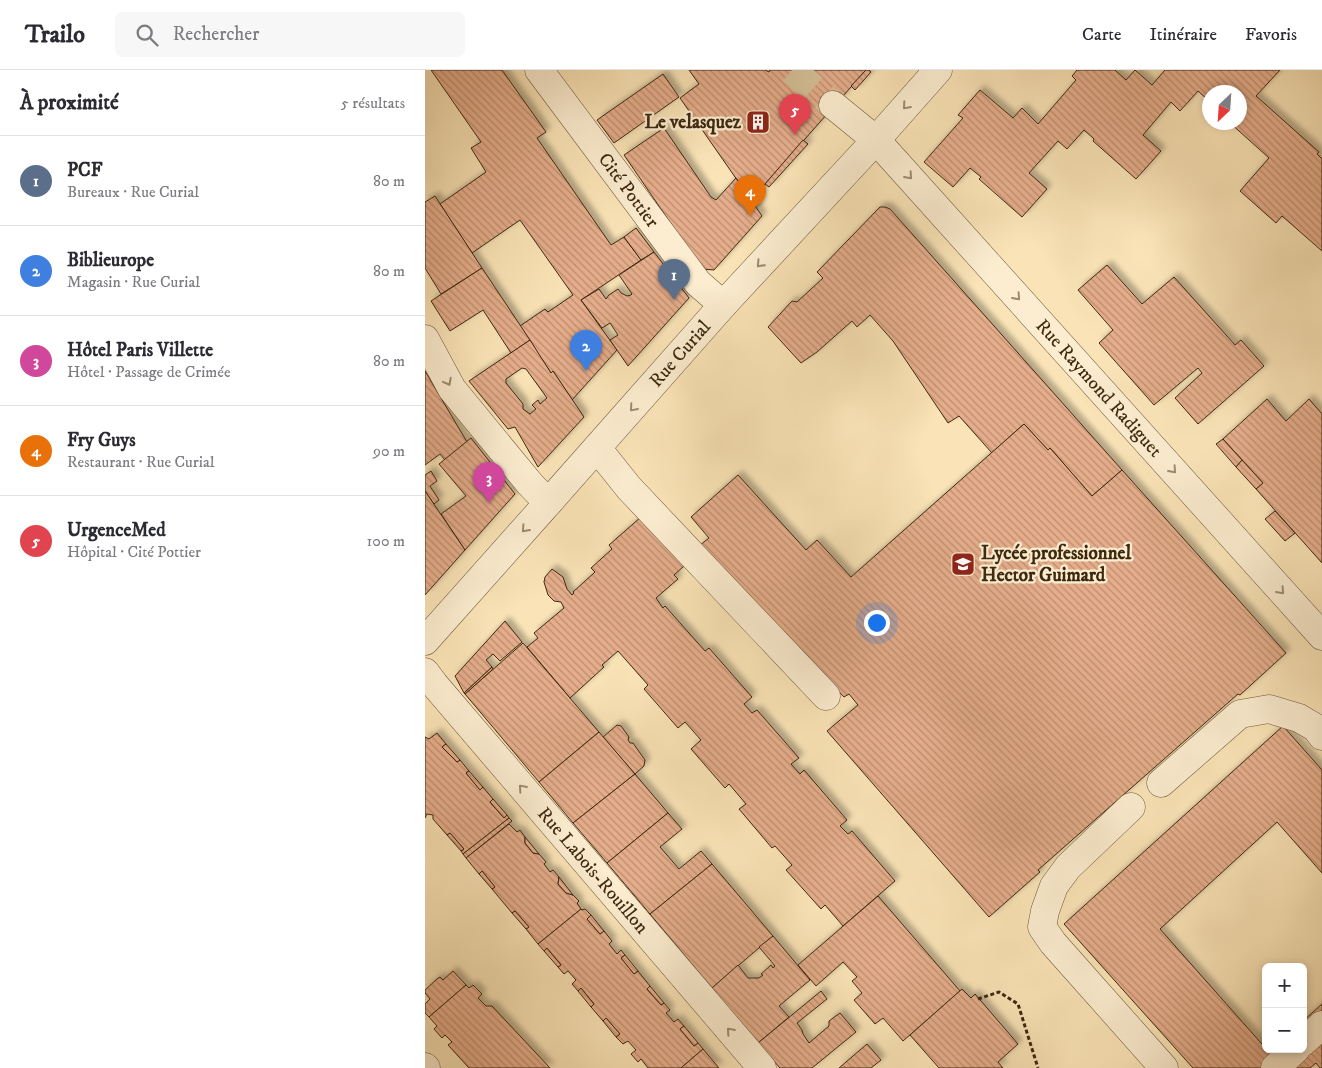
<!DOCTYPE html>
<html lang="fr">
<head>
<meta charset="utf-8">
<style>
	:root { --surface:#fff; --page:#f7f7f7; --text:#2b2b33; --muted:#7c7c81; --line:#e1e1e2; --accent:#b45309 }
	body { margin:0; font-family:"IM FELL DW Pica",serif; background:var(--page); color:var(--text) }
	.controls { position:absolute; right:15px; bottom:15px; display:grid; overflow:hidden; border-radius:8px; box-shadow:0 2px 8px #0003 }
	.controls button { width:45px; height:45px; display:grid; place-items:center; padding:0; border:0; border-bottom:1px solid var(--line); background:var(--surface); color:var(--text); font:25px sans-serif }
	.compass { position:absolute; left:777px; top:15px; width:45px; height:45px; border-radius:50%; background:var(--surface); box-shadow:0 2px 8px #0003; rotate:205deg }
	.you { position:absolute; left:451px; top:552px; width:18px; height:18px; margin:-12px; border:4px solid #fff; border-radius:50%; background:#1a73e8; box-shadow:0 0 0 8px #1a73e833 }
	.badge { display:grid; place-items:center; width:32px; height:32px; border-radius:50%; background:var(--accent); color:#fff; font-size:16px; font-weight:700 }
	.pin { position:absolute; translate:-50% -41px; filter:drop-shadow(0 1px 2px #0008) }
	.pin::after { content:''; position:absolute; top:26px; width:18px; height:15px; background:inherit; clip-path:polygon(0 0,100% 0,50% 100%) }
	.list { margin:0; padding:0; list-style:none }
	h2 { display:flex; justify-content:space-between; align-items:center; height:65px; margin:0; padding:0 20px; font-size:21px }
	h2 small { font-size:16px; font-weight:400; color:var(--muted) }
	.list li { display:grid; grid-template-columns:32px 1fr auto; gap:15px; align-items:center; box-sizing:border-box; height:90px; padding:0 20px; border-top:1px solid var(--line) }
	.list b { display:block; font-size:19px; white-space:nowrap }
	.list p { margin:0; font-size:16px; white-space:nowrap; color:var(--muted) }
	.list em { font-size:16px; font-style:normal; color:var(--muted) }
	.icon { flex:none; width:28px; height:28px; fill:none; stroke:currentColor; stroke-width:2; stroke-linecap:round; stroke-linejoin:round }
	.map { position:relative; flex:none; width:897px; height:998px; overflow:hidden }
	header { display:flex; align-items:center; gap:30px; box-sizing:border-box; height:70px; padding:0 25px; background:var(--surface); border-bottom:1px solid var(--line) }
	header strong { font-size:24px }
	nav { display:flex; gap:28px; margin-inline-start:auto; font-size:18px }
	.search { width:350px; height:45px; background:var(--page); display:flex; align-items:center; gap:12px; box-sizing:border-box; padding:0 18px; border-radius:8px; color:var(--muted); font-size:19px }
	main { display:flex }
	aside { flex:1; background:var(--surface) }
	.map>svg:first-child { display:block }
	.building { fill:url(#building-back-hatch); stroke:#3d2910; fill-rule:evenodd; filter:url(#shadow) }
	.lines { fill:none; stroke-linecap:round; stroke-linejoin:round }
	.minor-tunnel { stroke:#d4bf96; stroke-width:28; stroke-dasharray:28 14; stroke-linecap:butt }
	.minor-casing { stroke:#6c583a; stroke-width:29 }
	.path { stroke:#3d2910; stroke-width:3; stroke-dasharray:4 2.5; stroke-linecap:butt }
	.minor { stroke:#fcedd0; stroke-width:28 }
	.oneway { stroke:#9c8b70 }
	.labels { text-anchor:middle; dominant-baseline:central; stroke-width:4.5; stroke-linejoin:round; paint-order:stroke }
	.poi-label { font-size:19px; font-weight:bold; fill:#3d2910; stroke:#fcedd0; text-anchor:end }
	.street-label { font-size:19px; fill:#3d2910; stroke:#fcedd0 }
</style>
</head>
<body>
<header>
<strong>Trailo</strong>
<div class="search"><svg class="icon" aria-label="search" viewBox="0 0 24 24"><circle cx="10" cy="10" r="6"/><path d="M15 15l6 6"/></svg>Rechercher</div>
<nav><a>Carte</a><a>Itinéraire</a><a>Favoris</a></nav>
</header>
<main>
<aside>
<h2>À proximité<small>5 résultats</small></h2>
<ul class="list">
<li><span class="badge" style="background:#5c6f8a">1</span><div><b>PCF</b><p>Bureaux · Rue Curial</p></div><em>80 m</em></li>
<li><span class="badge" style="background:#3f7fe0">2</span><div><b>Biblieurope</b><p>Magasin · Rue Curial</p></div><em>80 m</em></li>
<li><span class="badge" style="background:#d1479c">3</span><div><b>Hôtel Paris Villette</b><p>Hôtel · Passage de Crimée</p></div><em>80 m</em></li>
<li><span class="badge" style="background:#e8710a">4</span><div><b>Fry Guys</b><p>Restaurant · Rue Curial</p></div><em>90 m</em></li>
<li><span class="badge" style="background:#e0444e">5</span><div><b>UrgenceMed</b><p>Hôpital · Cité Pottier</p></div><em>100 m</em></li>
</ul>
</aside>
<div class="map">
<svg width="897" height="998" viewBox="0 0 897 998">
	<defs>
		<pattern id="building-back-hatch" width="6" height="6" patternUnits="userSpaceOnUse" patternTransform="scale(1.25)"><rect width="6" height="6" fill="#e5ad8b"/><path d="M-1 5l2 2M0 0l6 6M5-1l2 2" fill="none" stroke="#bb8d70"/></pattern>
		<filter id="shadow"><feDropShadow dx="4.5" dy="-4.5" stdDeviation="2.5" flood-color="#0004"/></filter>
	</defs>
	<rect width="100%" height="100%" fill="#fae4b7"/>
	<filter id="stains"><feTurbulence type="fractalNoise" baseFrequency=".004" numOctaves="4"/><feColorMatrix values="0 0 0 0 .2 0 0 0 0 .09 0 0 0 0 .02 0 0 0 .5 -.17"/></filter>
	<radialGradient id="worn" r=".72"><stop offset=".6" stop-color="#630" stop-opacity="0"/><stop offset="1" stop-color="#630" stop-opacity=".3"/></radialGradient>
	<!-- building -->
	<g class="building">
		<path d="M6 0H77L121 62 112 68 186 175 199 167 216 190 156 230 192 280 147 330 128 301 126 303 95 256 120 239 123 242 148 225 95 150 47 183 15 134 61 102 46 78 56 72Z"/>
		<path d="M264 0H340L344 2 345 0H441L326 130 255 28 274 14Z"/>
		<path d="M441 0H444L446 2 430 20 426 16Z"/>
		<path d="M652 0H690L701 10 710 0 727 15 740 0H855L831 26 894 82 892 84 897 89V181L857 146 851 153 815 121 844 88 804 52H814V22H784V35L781 32 783 30 773 21 755 41 746 32 718 65 736 81 711 109 668 71 669 69 659 60 642 79 633 71 604 103 622 119 597 147 554 109 556 107 545 98 528 117 499 92 538 48 533 45 555 20 588 48 597 38 613 54 651 10 647 6Z"/>
		<path d="M238 4 254 27 189 73 172 50Z"/>
		<path d="M239 58 286 127 291 130 311 108 337 146 289 200 277 199 199 85Z"/>
		<path d="M378 70 383 74 344 117 340 114Z"/>
		<path d="M10 126 57 198 16 224 0 198V132Z"/>
		<path d="M455 137H460L465 139 697 400 667 426 625 378 623 380 599 354 567 383 534 346 523 353 468 271 445 245 432 257 427 251 392 282 376 293 343 257 367 231 372 232 398 208 392 202Z"/>
		<path d="M211 158 229 182 216 190 199 167Z"/>
		<path d="M229 182 264 228 203 296 185 270 193 265 185 253 177 258 156 230 174 219 181 229 184 225 193 219 196 223 202 226 206 225 207 224 194 205Z"/>
		<path d="M682 195 717 234 749 207 810 275 816 270 839 296 773 354 750 328 777 303 773 298 729 335 674 273 688 260 653 220Z"/>
		<path d="M57 198 105 270 86 283 58 240 25 261 6 231Z"/>
		<path d="M105 270 126 303 128 301 159 347 113 397 90 357 83 359 44 311ZM97 298 101 299 122 328 115 334 113 330 107 335 111 339 105 344 98 339V334L81 313V309Z"/>
		<path d="M0 301 42 372 20 390 15 384 0 395Z"/>
		<path d="M842 329 861 351 884 329 897 344V493L831 419 838 413 798 369Z"/>
		<path d="M599 354 623 380 625 378 667 426 697 400 861 583 815 625 813 624 613 800 615 802 564 847 402 661 433 635 424 624 419 627 275 475 284 468 266 447 313 405 381 480 392 470 426 507Z"/>
		<path d="M46 368 90 424 40 480 16 444 41 426 14 394Z"/>
		<path d="M798 369 817 390 811 397 791 374Z"/>
		<path d="M817 390 838 413 831 419 811 397Z"/>
		<path d="M6 401 12 411 5 416 14 430 9 434 0 421V405Z"/>
		<path d="M0 421 40 480 0 525Z"/>
		<path d="M850 441 870 463 860 471 840 449Z"/>
		<path d="M216 447 259 496 249 505 253 509 231 528 238 538 240 536 280 581 284 578 327 627 319 634 327 643 332 640 374 688 366 694 375 704 379 700 422 750 415 756 423 764 427 761 470 811 418 856 400 835 396 839 361 800 367 795 350 776 347 778 314 739 321 734 304 714 300 718 266 679 276 670 260 652 253 658 219 619 223 615 193 581 177 595 179 597 145 628 102 577 113 568 109 563 139 538 136 532 129 531 123 525 119 512 120 507 127 499 138 507 142 519 147 525 149 523 148 522 170 502 166 498 187 479 184 475Z"/>
		<path d="M80 551 97 572 75 591 68 584 61 590 67 597 39 623 30 606Z"/>
		<path d="M98 573 174 662 114 712 40 624Z"/>
		<path d="M67 597 68 599 40 624 39 623Z"/>
		<path d="M192 655 196 656 204 667 203 670 205 673H208L220 690 219 696 210 704 178 667Z"/>
		<path d="M858 656 897 700V803L852 752 735 859 844 982 847 979H878V951L897 934V998H895L891 993 885 998H768L639 854Z"/>
		<path d="M174 662 210 704 148 753 114 712Z"/>
		<path d="M12 663 21 674 17 677 32 692 35 690 44 701 41 703 55 720 58 717 68 729 65 732 79 748 82 745 84 748 38 784 36 781 39 779 25 763 22 765 8 749V745L2 744 0 748V667L4 669Z"/>
		<path d="M21 674 35 690 32 692 17 677Z"/>
		<path d="M44 701 58 717 55 720 41 703Z"/>
		<path d="M210 704 243 743 182 793 148 753Z"/>
		<path d="M68 729 82 745 79 748 65 732Z"/>
		<path d="M243 743 257 759 235 777 254 799 276 781 287 794 225 844 182 793Z"/>
		<path d="M84 748 87 751 41 788 38 784Z"/>
		<path d="M84 754 92 762 95 760 100 767V773L108 783 114 784 121 792 119 794 125 802 128 800 134 807 133 814 141 823 148 825 154 831 152 833 156 839 113 874 101 859 104 857 90 841 87 843 67 819 70 817 57 801 54 804 41 788Z"/>
		<path d="M25 763 39 779 36 781 22 765Z"/>
		<path d="M100 767 114 784 108 783 100 773Z"/>
		<path d="M287 794 348 866 287 918 225 844Z"/>
		<path d="M57 801 70 817 67 819 54 804Z"/>
		<path d="M134 807 148 825 141 823 133 814Z"/>
		<path d="M453 826 535 921 478 971 458 948 450 954 429 930 437 923 427 911 432 907 418 892 391 916 373 895Z"/>
		<path d="M156 839 157 840 160 839 166 845 162 849 175 864 179 861 187 871 184 874 192 884 196 880 200 885 196 888 209 904 213 901 225 916 222 919 236 935 239 933 245 940 241 943 249 952 253 949 259 956 255 959 269 976 273 973 278 979 256 998H223L216 989 213 992 206 984 211 980 203 971 198 974 191 967 195 964 181 948 178 951 166 937 169 934 156 918 153 921 147 914 151 910 143 901 139 904 133 897 136 895 122 878 119 881 113 874Z"/>
		<path d="M90 841 104 857 101 859 87 843Z"/>
		<path d="M166 845 179 861 175 864 162 849Z"/>
		<path d="M348 866 385 910 354 936 364 947 333 973 287 918 313 895 323 908H334L338 905 336 904 346 895 348 898 350 896 334 877Z"/>
		<path d="M122 878 136 895 133 897 119 881Z"/>
		<path d="M200 885 213 901 209 904 196 888Z"/>
		<path d="M28 901 41 915 4 947 0 943V934L5 929 0 923V920L12 909 15 907 18 910Z"/>
		<path d="M41 915 44 918 48 915 57 924 53 928 61 936H67L125 998H44L23 975 27 972 20 965 17 968 9 959 12 956 4 947Z"/>
		<path d="M225 916 239 933 236 935 222 919Z"/>
		<path d="M156 918 169 934 166 937 153 921Z"/>
		<path d="M537 919 546 928 550 924 593 974 573 992 578 998H514L485 965Z"/>
		<path d="M396 921 402 929 372 953 377 960 378 964 384 973 404 956V951L415 943 431 962 387 998H355L333 973Z"/>
		<path d="M181 948 195 964 191 967 178 951Z"/>
		<path d="M259 956 273 973 269 976 255 959Z"/>
		<path d="M442 974 456 990 446 998H414Z"/>
		<path d="M278 979 294 998H256Z"/>
	</g>
	<g class="lines">
		<!-- minor-tunnel -->
		<path class="minor-tunnel" d="M367 0 408 35"/>
		<!-- minor casing -->
		<g class="minor-casing">
			<g id="minor">
				<path id="s1" d="M114 0 273 213 298 235"/>
				<path id="s2" d="M408 35 451 70 897 566"/>
				<path d="M0 269 27 319 105 414 123 433"/>
				<path d="M172 378 204 418 401 626"/>
				<path id="s3" d="M0 571 123 433 298 235 451 70 513 0"/>
				<path id="s4" d="M0 602 9 614 337 998"/>
				<path d="M736 713 815 644 844 639 874 648 891 658 897 666"/>
				<path d="M706 737 643 797 629 816 620 841 617 857 628 873 739 998"/>
				<path d="M878 972 897 955"/>
				<path d="M0 997 1 998"/>
				<path d="M850 998 871 979"/>
			</g>
		</g>
		<!-- path -->
		<path class="path" d="M553 929 574 922 593 934 613 998"/>
		<!-- minor -->
		<use href="#minor" class="minor"/>
	</g>
	<!-- one-way arrows -->
	<defs><path id="oneway-chevron" d="M-2-3.5L2.5 0L-2 3.5" fill="none" stroke-width="1.6" stroke-linecap="round" stroke-linejoin="round" transform="scale(1.25)"/></defs>
	<g class="oneway">
		<use href="#oneway-chevron" transform="translate(481 36) rotate(131)"/>
		<use href="#oneway-chevron" transform="translate(484 106) rotate(48)"/>
		<use href="#oneway-chevron" transform="translate(335 194) rotate(133)"/>
		<use href="#oneway-chevron" transform="translate(592 227) rotate(48)"/>
		<use href="#oneway-chevron" transform="translate(23 312) rotate(62)"/>
		<use href="#oneway-chevron" transform="translate(208 338) rotate(131)"/>
		<use href="#oneway-chevron" transform="translate(748 400) rotate(48)"/>
		<use href="#oneway-chevron" transform="translate(100 459) rotate(132)"/>
		<use href="#oneway-chevron" transform="translate(856 521) rotate(48)"/>
		<use href="#oneway-chevron" transform="translate(97 718) rotate(-131)"/>
		<use href="#oneway-chevron" transform="translate(305 961) rotate(-131)"/>
	</g>
	<!-- icons -->
	<defs>
		<g id="building-square" transform="scale(1.25)"><rect x="-9" y="-9" width="18" height="18" rx="4" fill="#8f2418" stroke="#fcedd0"/><path d="M-4-6H4V6H1V3H-1V6H-4ZM-2.5-4.3h1.7v1.8h-1.7ZM.8-4.3h1.7v1.8H.8ZM-2.5-1h1.7V.8h-1.7ZM.8-1h1.7V.8H.8Z" fill="#fff"/></g>
		<g id="school-square" transform="scale(1.25)"><rect x="-9" y="-9" width="18" height="18" rx="4" fill="#8f2418" stroke="#fcedd0"/><path d="M0-5L7-2L0 1L-7-2ZM-4 1L0 2.5L4 1V4Q0 6-4 4Z" fill="#fff"/></g>
	</defs>
	<g fill-rule="evenodd">
		<use href="#building-square" x="333" y="52"/>
		<use href="#school-square" x="538" y="494"/>
	</g>
	<g class="labels">
		<!-- poi labels -->
		<g class="poi-label">
			<text x="316" y="52">Le velasquez</text>
			<text x="556" y="483" text-anchor="start">Lycée professionnel<tspan x="556" dy="22">Hector Guimard</tspan></text>
		</g>
		<!-- street labels -->
		<g class="street-label">
			<text stroke="none"><textPath href="#s1" startOffset="150">Cité Pottier</textPath></text>
			<text stroke="none"><textPath href="#s3" startOffset="384">Rue Curial</textPath></text>
			<text stroke="none"><textPath href="#s2" startOffset="389">Rue Raymond Radiguet</textPath></text>
			<text stroke="none"><textPath href="#s4" startOffset="260">Rue Labois-Rouillon</textPath></text>
		</g>
	</g>
	<rect width="100%" height="100%" filter="url(#stains)"/>
	<rect width="100%" height="100%" fill="url(#worn)"/>
</svg>
<div class="controls">
<button>+</button>
<button>−</button>
</div>
<svg class="compass" viewBox="-18 -18 36 36"><path d="M0-13l5 13h-10z" fill="#e53935"/><path d="M0 13l5-13h-10z" fill="#7c7c81"/></svg>
<div class="you"></div>
<div class="pin badge" style="left:249px;top:230px;background:#5c6f8a">1</div>
<div class="pin badge" style="left:161px;top:301px;background:#3f7fe0">2</div>
<div class="pin badge" style="left:64px;top:433px;background:#d1479c">3</div>
<div class="pin badge" style="left:325px;top:146px;background:#e8710a">4</div>
<div class="pin badge" style="left:370px;top:65px;background:#e0444e">5</div>
</div>
</main>
</body>
</html>
